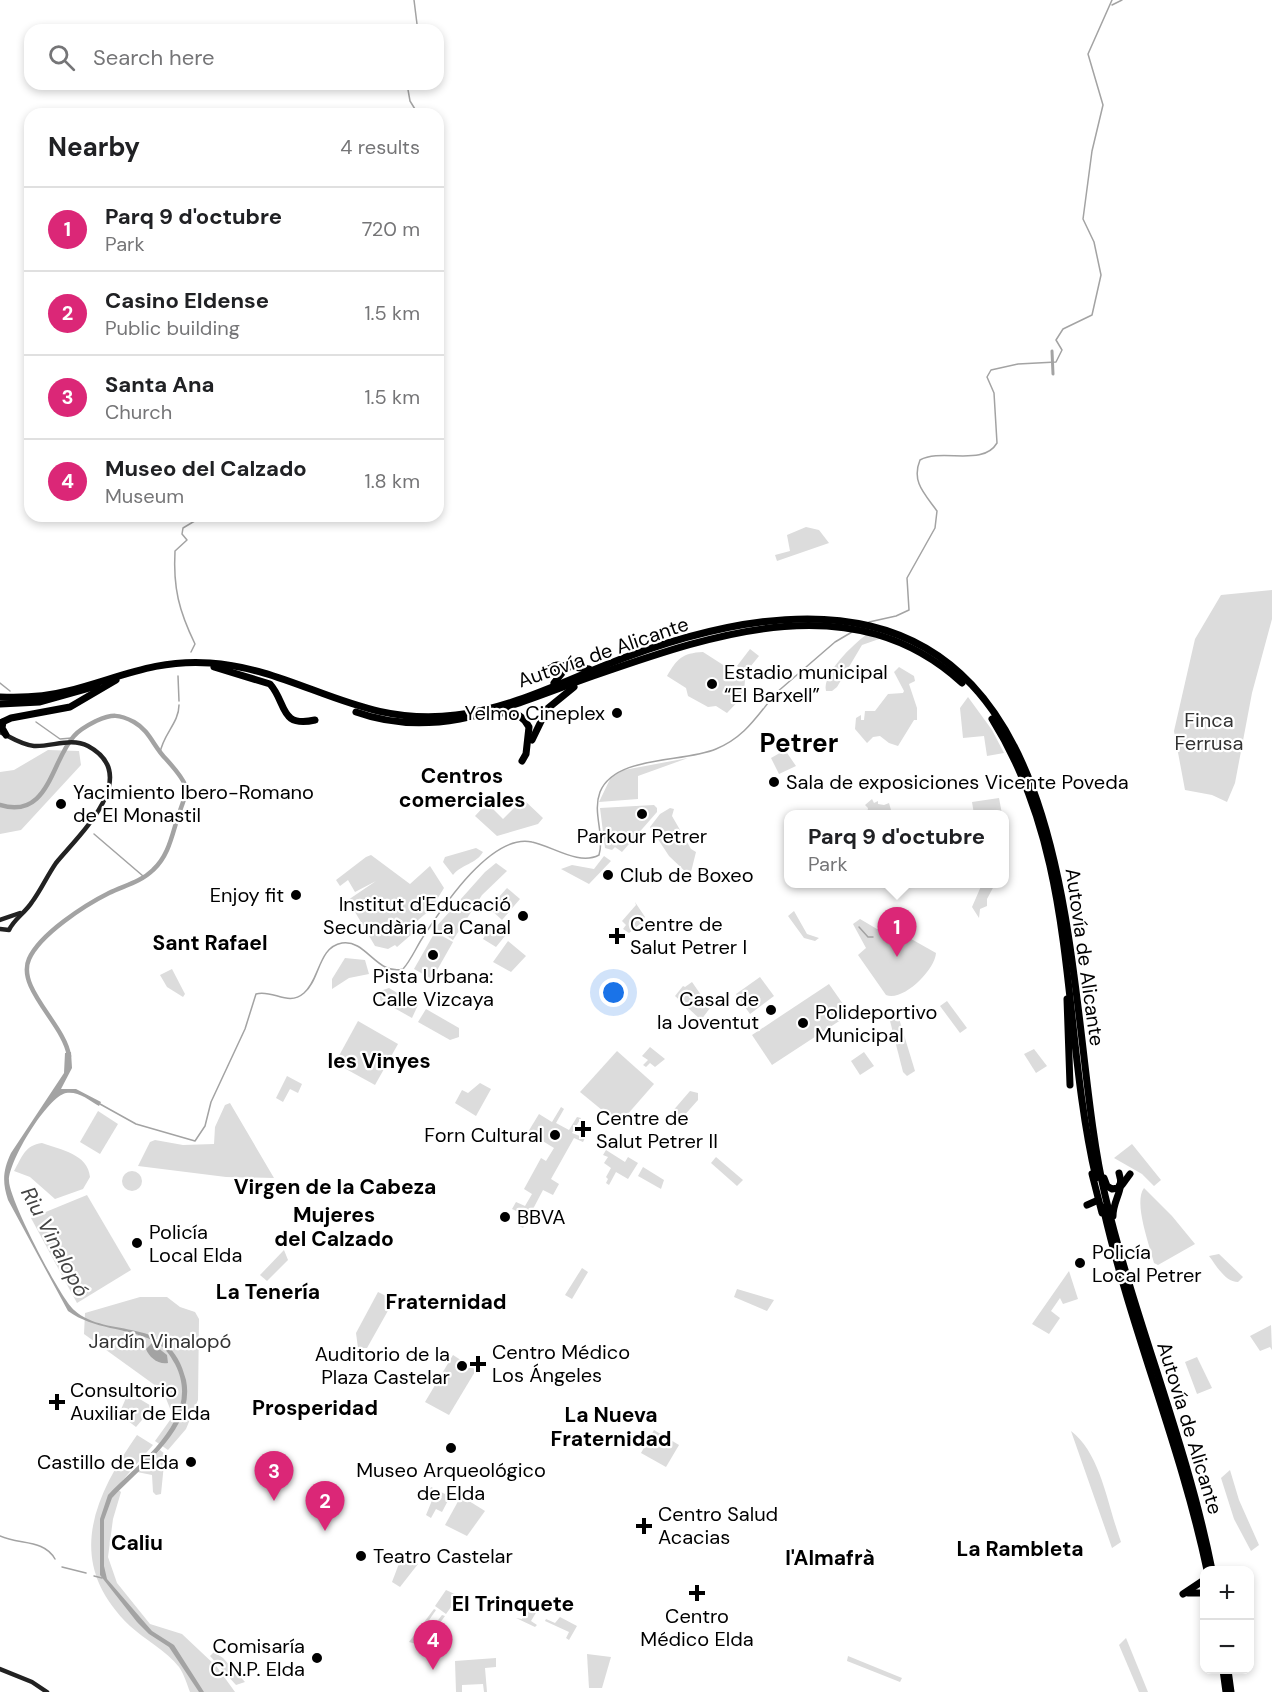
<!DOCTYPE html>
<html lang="en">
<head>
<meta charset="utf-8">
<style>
	:root { --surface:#fff; --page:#f2f2f2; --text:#202124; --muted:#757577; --line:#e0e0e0; --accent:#db2777 }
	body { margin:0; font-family:"DM Sans",sans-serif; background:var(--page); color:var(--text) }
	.controls { position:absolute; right:18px; bottom:18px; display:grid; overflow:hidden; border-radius:12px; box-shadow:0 3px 9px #0003 }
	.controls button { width:54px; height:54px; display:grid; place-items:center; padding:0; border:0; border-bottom:2px solid var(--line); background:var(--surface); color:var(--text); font:30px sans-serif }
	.you { position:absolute; left:614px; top:993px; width:21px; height:21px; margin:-15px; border:4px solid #fff; border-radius:50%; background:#1a73e8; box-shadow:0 0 0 9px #1a73e833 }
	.badge { display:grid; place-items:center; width:39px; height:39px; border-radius:50%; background:var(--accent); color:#fff; font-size:20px; font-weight:700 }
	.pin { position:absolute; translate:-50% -50px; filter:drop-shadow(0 2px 3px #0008) }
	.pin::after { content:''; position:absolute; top:32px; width:21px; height:18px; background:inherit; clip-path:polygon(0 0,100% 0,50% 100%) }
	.popup { position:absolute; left:784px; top:810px; width:225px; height:78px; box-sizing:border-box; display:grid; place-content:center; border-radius:12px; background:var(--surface); filter:drop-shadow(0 2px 4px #0005); font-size:20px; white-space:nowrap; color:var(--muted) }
	.popup b { font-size:22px; color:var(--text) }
	.popup::after { content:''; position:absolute; left:50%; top:100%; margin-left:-12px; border:12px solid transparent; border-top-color:var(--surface) }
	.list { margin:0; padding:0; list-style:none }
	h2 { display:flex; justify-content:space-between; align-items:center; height:78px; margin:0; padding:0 24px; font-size:26px }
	h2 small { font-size:20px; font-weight:400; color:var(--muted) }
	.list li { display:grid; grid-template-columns:39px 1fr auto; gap:18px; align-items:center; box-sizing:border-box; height:84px; padding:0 24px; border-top:2px solid var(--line) }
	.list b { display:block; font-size:22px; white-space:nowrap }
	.list p { margin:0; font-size:20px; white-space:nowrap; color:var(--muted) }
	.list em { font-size:20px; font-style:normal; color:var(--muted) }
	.icon { flex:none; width:33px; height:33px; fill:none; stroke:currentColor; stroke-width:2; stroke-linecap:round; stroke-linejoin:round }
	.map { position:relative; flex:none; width:1272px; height:1692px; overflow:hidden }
	.search { position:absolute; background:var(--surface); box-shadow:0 3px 9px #0003; left:24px; top:24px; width:420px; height:66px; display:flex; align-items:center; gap:15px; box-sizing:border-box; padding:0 21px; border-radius:18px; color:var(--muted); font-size:22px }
	.panel { position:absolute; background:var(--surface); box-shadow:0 3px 9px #0003; left:24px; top:108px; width:420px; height:414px; border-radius:18px }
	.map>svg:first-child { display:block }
	.green { fill:#dcdcdc }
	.water { fill:#a3a3a3 }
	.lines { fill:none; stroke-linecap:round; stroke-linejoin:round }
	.stream { stroke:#a3a3a3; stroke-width:1.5 }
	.canal { stroke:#a3a3a3; stroke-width:3 }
	.river { stroke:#a3a3a3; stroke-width:4.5 }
	.secondary { stroke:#222; stroke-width:4.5 }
	.motorway { stroke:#000; stroke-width:7 }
	.poi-dot { fill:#000; stroke:#fff; stroke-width:2 }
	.labels { text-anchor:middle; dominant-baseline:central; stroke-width:4.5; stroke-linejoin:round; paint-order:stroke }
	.street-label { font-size:20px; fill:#000; stroke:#fff }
	.poi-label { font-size:20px; fill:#000; stroke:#fff; text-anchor:start }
	.park-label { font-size:20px; fill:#333; stroke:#fff }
	.neighbourhood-label { font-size:21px; font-weight:bold; fill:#000; stroke:#fff }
	.water-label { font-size:21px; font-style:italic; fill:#444; stroke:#fff }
	.district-label { font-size:26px; font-weight:bold; fill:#000; stroke:#fff }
</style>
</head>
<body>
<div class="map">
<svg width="1272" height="1692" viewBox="0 0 1272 1692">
	<rect width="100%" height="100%" fill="#fff"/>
	<!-- green -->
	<g class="green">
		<path d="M806 527 819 530 829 543 777 561 775 555 790 551 787 535Z"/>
		<path d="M1272 590V619L1252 693 1235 783 1227 802 1212 795 1185 790 1174 731 1195 639 1221 595Z"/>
		<path d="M867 634 882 638 862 645 837 687 832 691H826C822 673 853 645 867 634Z"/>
		<path d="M750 649 759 656 746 672 737 666Z"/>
		<path d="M703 652 745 679 744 695 727 713 716 706 708 707 688 696 686 688 667 676C677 659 682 653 703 652Z"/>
		<path d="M899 667 914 676 915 681 909 684 917 708V720H914L898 746 889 743 880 736 873 737 867 743 855 729 856 718 861 715V720H864L865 711H875L888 694 903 693 904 691 894 672Z"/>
		<path d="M968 697 992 730 1004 753 987 756 984 736 963 738 960 708Z"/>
		<path d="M48 750 79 751 81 765 21 830 0 834V772L14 770Z"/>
		<path d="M785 750 796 766 779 774 771 758Z"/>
		<path d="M688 758 638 776V799L599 802 611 777 624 770Z"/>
		<path d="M999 798 1002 814H974L972 802Z"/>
		<path d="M523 799 543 818 538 824 497 836 475 816 487 803 503 819Z"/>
		<path d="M872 799 874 803 878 801V804L884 805 889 803 891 810 879 814H867L868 808 865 805Z"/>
		<path d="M654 805 657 808V812L622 852 615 847 612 850 605 848 600 808Z"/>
		<path d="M670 808 674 809 672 816 691 849 696 852 690 876 669 856 650 827 660 814Z"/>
		<path d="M476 848 483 852C476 864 462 864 453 875L443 862 445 857Z"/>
		<path d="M371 855 410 884 430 866 444 888 431 909 410 927 412 934 397 947 395 945 388 949 375 946 348 900 376 881 355 892 348 880 340 886 336 880 366 857Z"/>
		<path d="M604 856 611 861 589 884 561 869 572 865 594 869Z"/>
		<path d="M496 863 507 871 482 895 453 940 435 928 485 872Z"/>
		<path d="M982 884H995L987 899V906L980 909 979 918 972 907Z"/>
		<path d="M507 888 520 899 502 920 489 908Z"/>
		<path d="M635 902 645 917 642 920 644 925 640 924 629 933 623 929 626 925 622 921 636 905Z"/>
		<path d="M794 911 807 934 819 938 815 941 804 938 788 916Z"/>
		<path d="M860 919 877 929 897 931 936 953C935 970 903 1002 886 995L858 955 866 948 853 924Z"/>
		<path d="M492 924 499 929 498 932 505 936 496 947 483 939Z"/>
		<path d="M435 932 453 942 432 979 414 969Z"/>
		<path d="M508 941 526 956 511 972 493 962Z"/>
		<path d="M345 958 365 960 369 974 349 978 332 989V979Z"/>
		<path d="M172 969 185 994 183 997 167 987 160 975Z"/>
		<path d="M760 977 774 996 750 1014 736 994Z"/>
		<path d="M692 982 710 1008 701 1020 675 996 683 986 685 987Z"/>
		<path d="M829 984 850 1014 772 1065 752 1035Z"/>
		<path d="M389 988 418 1005 412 1018 380 1000V991Z"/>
		<path d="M947 1001 967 1028 960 1033 940 1006Z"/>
		<path d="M426 1009 459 1028V1037L450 1040 418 1022Z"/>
		<path d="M897 1012 915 1071 907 1076 903 1072 889 1017Z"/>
		<path d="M358 1021 398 1044 375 1085 335 1063Z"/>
		<path d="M650 1047 665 1059 655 1067 650 1063 646 1067 643 1065 648 1060 642 1056Z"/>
		<path d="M1034 1049 1047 1066 1036 1073 1024 1054Z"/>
		<path d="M617 1051 654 1084 619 1124 580 1092Z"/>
		<path d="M864 1052 874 1066 860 1075 851 1061Z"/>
		<path d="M287 1076 302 1084 298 1093 290 1089 283 1102 276 1098Z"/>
		<path d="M480 1083 491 1089 476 1116 455 1103 462 1090 468 1093Z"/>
		<path d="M690 1091 698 1093V1100L681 1119 676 1120 671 1113Z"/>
		<path d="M230 1103 274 1178 226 1177 138 1166 150 1142 155 1140 183 1145 214 1144 215 1127 225 1105Z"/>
		<path d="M561 1107 564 1109 556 1123 569 1130 577 1117 581 1118 572 1133 585 1138 583 1142 574 1138 551 1179 559 1184 553 1195 543 1190 523 1228 516 1224 521 1213 512 1209 516 1202 525 1206 532 1194 524 1189 541 1158 546 1161 554 1148 528 1132 539 1114 552 1122Z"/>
		<path d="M98 1111 118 1124 100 1154 80 1142Z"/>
		<path d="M42 1143C61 1150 88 1154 90 1177L83 1189 55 1199 30 1177 14 1171C22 1157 25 1145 42 1143Z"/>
		<path d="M1132 1144 1161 1180 1154 1186 1142 1174 1114 1158Z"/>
		<path d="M606 1150 625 1162 628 1157 638 1163 628 1179 616 1172 609 1185 606 1183 608 1179 606 1177 611 1168 604 1163 608 1157 603 1155Z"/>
		<path d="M716 1157 743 1180 737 1186 711 1163Z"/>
		<path d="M643 1167 664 1180 661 1189 638 1176Z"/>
		<circle cx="132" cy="1181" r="10"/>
		<path d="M1144 1188 1172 1216 1195 1244 1158 1265 1154 1263C1150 1246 1133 1202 1144 1188Z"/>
		<path d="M87 1195 131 1270 77 1303 31 1218Z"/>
		<path d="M284 1250 288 1260 267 1281 260 1275Z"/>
		<path d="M1219 1254 1243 1277 1238 1282C1225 1282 1216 1265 1209 1256Z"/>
		<path d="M582 1268 588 1272 572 1299 565 1295Z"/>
		<path d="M1069 1271 1078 1299 1063 1304 1060 1298 1051 1311 1060 1318 1049 1334 1032 1324Z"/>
		<path d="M737 1289 774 1300 767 1311 734 1297Z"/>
		<path d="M378 1292 394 1300 367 1348H358L356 1333Z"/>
		<path d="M140 1297H167L180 1307 195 1312 199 1319 198 1400 186 1429 168 1450 155 1441 173 1416 163 1391 84 1334 85 1313Z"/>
		<path d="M1271 1325 1272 1350 1270 1347 1260 1351 1250 1336Z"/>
		<path d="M453 1355 476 1370 449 1415 425 1402Z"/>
		<path d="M1197 1357 1212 1388 1197 1394 1185 1362Z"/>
		<path d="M126 1398 134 1400 138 1398 153 1407 136 1427 119 1414Z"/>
		<path d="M654 1430 679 1445 666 1467 641 1453Z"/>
		<path d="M1071 1431C1100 1453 1107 1502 1119 1536L1121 1542 1112 1548Z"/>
		<path d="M137 1435 153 1445 116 1488 121 1492 113 1519 108 1557 117 1583 150 1624 182 1634 217 1667 235 1692H190C187 1684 184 1674 179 1667 167 1651 144 1639 130 1626 64 1563 93 1498 137 1435Z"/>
		<path d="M160 1450 165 1454 161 1494 156 1495 153 1492 152 1475 137 1472Z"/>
		<path d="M1230 1470 1239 1500 1259 1545 1251 1551 1234 1519 1221 1478Z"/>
		<path d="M431 1487 445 1494 448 1489 453 1491 442 1512 436 1509 431 1518 426 1515 435 1493 430 1489Z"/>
		<path d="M461 1496 485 1511 467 1536 445 1525Z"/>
		<path d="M406 1559 418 1564 400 1587 392 1582 400 1561Z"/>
		<path d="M446 1590 459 1596 446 1614 435 1606Z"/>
		<path d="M527 1599 540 1606 531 1621 537 1625 535 1627 516 1618 522 1619 529 1605 525 1602Z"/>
		<path d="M434 1609 436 1610 423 1629 429 1632 442 1615 445 1616 423 1646 409 1642Z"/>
		<path d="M560 1617 577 1626 569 1640 566 1638 569 1632 545 1621 546 1619 555 1623Z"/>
		<path d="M1126 1638 1148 1692H1139L1119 1645Z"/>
		<path d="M214 1652 223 1658 245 1682 236 1685 210 1656Z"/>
		<path d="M587 1654 611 1657 602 1688H589Z"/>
		<path d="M848 1656 902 1678 900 1682 847 1661Z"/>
		<path d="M496 1658V1667L485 1668 487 1692H484L483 1684 462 1685V1692H456L455 1661Z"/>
	</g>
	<!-- water -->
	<g class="water">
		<path d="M71 1052 72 1068 61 1089H76L101 1102 99 1106C89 1100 78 1091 66 1093 47 1097 8 1162 9 1181 9 1199 60 1298 74 1310 108 1341 170 1312 186 1380 196 1428 141 1467 112 1498L104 1520V1566L107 1579 152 1631 174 1645 204 1692H199L169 1647 149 1634 137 1622 100 1575V1519L108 1495C141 1460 203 1418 175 1364 170 1355 164 1346 154 1341 126 1327 94 1330 68 1311L8 1200C2 1182 3 1170 11 1153L64 1073 65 1053Z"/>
		<path d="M152 1343 167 1355 168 1363C158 1365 149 1357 146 1349Z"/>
	</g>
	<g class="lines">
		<!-- stream -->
		<g class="stream">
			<path d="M1112 5 1122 0"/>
			<path d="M414 30 417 24 414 0"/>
			<path d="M407 84 410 101 418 114"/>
			<path d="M869 622 896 616 909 610 907 578 935 528 937 511C925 494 911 482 920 460 942 448 983 467 997 443L994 393 987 377 991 370 1018 364 1056 362 1062 350 1056 340 1063 329 1092 315 1101 275 1094 242 1083 219 1092 151 1103 105 1088 54 1112 0"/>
			<path d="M191 652 195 644C179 611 173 588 175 551L187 540 182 534 183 528 203 516"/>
			<path d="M178 676 179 701"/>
			<path d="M0 683 10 691"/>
			<path d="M776 693 835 642 852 632"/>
			<path d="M36 722 60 739 72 738"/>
			<path d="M160 753C163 734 179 723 179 705"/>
			<path d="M94 834 143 876"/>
			<path d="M859 927 868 937H873"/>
			<path d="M100 1104 136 1124 195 1141 205 1126 211 1102 245 1029 256 994C273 989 288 1007 304 993 320 980 318 947 342 943 366 939 377 976 403 969 412 959 417 945 425 934 444 905 492 833 532 842 552 846 579 866 599 855 605 834 592 813 600 792 615 755 683 763 716 749 743 738 755 719 772 698"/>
			<path d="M0 1536C19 1545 44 1539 55 1559"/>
			<path d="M62 1567 86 1573"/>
			<path d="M94 1576 102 1578"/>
		</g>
		<!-- canal -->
		<path class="canal" d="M1052 351 1053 374"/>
		<!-- river -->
		<path class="river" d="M0 805C49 820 51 761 74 736 80 729 88 725 96 721 112 714 119 714 134 722 150 731 153 746 166 759 194 790 187 787 176 823 171 840 167 857 153 870 141 882 123 886 109 893 85 905 40 934 29 959 16 988 65 1025 69 1056"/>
		<!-- secondary -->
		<g class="secondary">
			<path d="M0 732C10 737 22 745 34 746 52 747 71 737 88 746 144 776 78 836 56 863 47 876 41 890 32 902 25 913 14 919 9 930L0 929"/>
			<path d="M0 920 20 913"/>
			<path d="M0 1669 32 1682 47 1692"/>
		</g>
		<!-- motorway -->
		<g class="motorway">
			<path d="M554 666 562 673 554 683"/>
			<path d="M214 667 270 684C287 703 279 728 315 720"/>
			<path d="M543 672 557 665 589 669"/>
			<path d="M0 697C23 698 45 697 68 691 119 678 155 659 210 663 299 669 358 728 456 715 507 709 556 685 603 666 683 634 784 605 870 626 1092 679 1064 1024 1105 1195 1135 1322 1187 1443 1212 1570"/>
			<path d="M0 704 40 702 97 686"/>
			<path d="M356 712C439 742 516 703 593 676 714 634 854 584 962 683"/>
			<path d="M503 713C515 711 523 716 529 727L526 754 522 761"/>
			<path d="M992 719C1080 860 1060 1023 1096 1178"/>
			<path d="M3 722 2 728 6 735"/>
			<path d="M0 723 11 718 70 707 116 680"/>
			<path d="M532 740 547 709 574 687"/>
			<path d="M1067 999 1070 1085"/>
			<path d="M1092 1174 1102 1213"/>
			<path d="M1104 1178 1107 1186 1112 1189 1118 1188 1121 1182"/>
			<path d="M1122 1185 1130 1174"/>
			<path d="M1087 1205 1096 1201"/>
			<path d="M1103 1207C1131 1330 1181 1447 1207 1570"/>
			<path d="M1113 1216C1113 1199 1125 1190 1119 1173"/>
			<path d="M1188 1593H1204"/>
			<path d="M1183 1594 1204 1580"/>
			<path d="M1223 1670 1226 1692"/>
			<path d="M1228 1670 1231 1692"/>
		</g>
	</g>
	<!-- markers -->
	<g class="poi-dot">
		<circle cx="712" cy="684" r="6"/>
		<circle cx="617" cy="713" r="6"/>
		<circle cx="774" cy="782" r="6"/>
		<circle cx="61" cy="804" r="6"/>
		<circle cx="642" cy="814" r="6"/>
		<circle cx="608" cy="875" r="6"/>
		<circle cx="296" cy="895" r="6"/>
		<circle cx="523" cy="916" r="6"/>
		<path d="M614 927h6v6h6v6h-6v6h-6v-6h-6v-6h6z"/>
		<circle cx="433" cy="955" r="6"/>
		<circle cx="771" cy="1010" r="6"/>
		<circle cx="803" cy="1023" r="6"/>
		<path d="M580 1120h6v6h6v6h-6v6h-6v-6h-6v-6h6z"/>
		<circle cx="555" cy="1135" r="6"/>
		<circle cx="505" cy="1217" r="6"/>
		<circle cx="137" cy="1243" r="6"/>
		<circle cx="1080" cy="1263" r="6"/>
		<path d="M475 1355h6v6h6v6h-6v6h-6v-6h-6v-6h6z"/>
		<circle cx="462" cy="1366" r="6"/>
		<path d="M54 1393h6v6h6v6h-6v6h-6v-6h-6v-6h6z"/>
		<circle cx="451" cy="1448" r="6"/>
		<circle cx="191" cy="1462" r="6"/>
		<path d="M641 1517h6v6h6v6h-6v6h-6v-6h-6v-6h6z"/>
		<circle cx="361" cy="1556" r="6"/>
		<path d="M694 1584h6v6h6v6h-6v6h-6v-6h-6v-6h6z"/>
		<circle cx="317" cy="1658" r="6"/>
	</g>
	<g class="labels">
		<!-- street labels -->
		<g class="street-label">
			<text transform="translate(603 652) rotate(-19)">Autovía de Alicante</text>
			<text transform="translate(1085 957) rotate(82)">Autovía de Alicante</text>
			<text transform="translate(1190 1428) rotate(73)">Autovía de Alicante</text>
		</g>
		<!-- poi labels -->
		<g class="poi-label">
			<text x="724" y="672">Estadio municipal<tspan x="724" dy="23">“El Barxell”</tspan></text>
			<text x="605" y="713" text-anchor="end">Yelmo Cineplex</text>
			<text x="786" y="782">Sala de exposiciones Vicente Poveda</text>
			<text x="73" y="792">Yacimiento Ibero-Romano<tspan x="73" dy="23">de El Monastil</tspan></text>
			<text x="642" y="836" text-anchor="middle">Parkour Petrer</text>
			<text x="620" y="875">Club de Boxeo</text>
			<text x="284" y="895" text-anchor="end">Enjoy fit</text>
			<text x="511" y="904" text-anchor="end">Institut d'Educació<tspan x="511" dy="23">Secundària La Canal</tspan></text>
			<text x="630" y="924">Centre de<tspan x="630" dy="23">Salut Petrer I</tspan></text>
			<text x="433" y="976" text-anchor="middle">Pista Urbana:<tspan x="433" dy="23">Calle Vizcaya</tspan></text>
			<text x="759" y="999" text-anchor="end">Casal de<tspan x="759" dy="23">la Joventut</tspan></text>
			<text x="815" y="1012">Polideportivo<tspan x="815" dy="23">Municipal</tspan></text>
			<text x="596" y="1118">Centre de<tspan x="596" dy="23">Salut Petrer II</tspan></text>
			<text x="543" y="1135" text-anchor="end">Forn Cultural</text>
			<text x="517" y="1217">BBVA</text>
			<text x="149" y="1232">Policía<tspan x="149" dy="23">Local Elda</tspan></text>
			<text x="1092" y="1252">Policía<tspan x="1092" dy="23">Local Petrer</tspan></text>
			<text x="492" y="1352">Centro Médico<tspan x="492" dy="23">Los Ángeles</tspan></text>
			<text x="450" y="1354" text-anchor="end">Auditorio de la<tspan x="450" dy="23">Plaza Castelar</tspan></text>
			<text x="70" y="1390">Consultorio<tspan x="70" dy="23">Auxiliar de Elda</tspan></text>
			<text x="179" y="1462" text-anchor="end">Castillo de Elda</text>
			<text x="451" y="1470" text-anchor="middle">Museo Arqueológico<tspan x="451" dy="23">de Elda</tspan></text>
			<text x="658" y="1514">Centro Salud<tspan x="658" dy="23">Acacias</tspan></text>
			<text x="373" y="1556">Teatro Castelar</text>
			<text x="697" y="1616" text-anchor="middle">Centro<tspan x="697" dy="23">Médico Elda</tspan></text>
			<text x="305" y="1646" text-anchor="end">Comisaría<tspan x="305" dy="23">C.N.P. Elda</tspan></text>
		</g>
		<!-- park labels -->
		<g class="park-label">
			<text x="1209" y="720">Finca<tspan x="1209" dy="23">Ferrusa</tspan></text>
			<text x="160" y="1341">Jardín Vinalopó</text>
		</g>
		<!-- neighbourhood labels -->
		<g class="neighbourhood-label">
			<text x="462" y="776">Centros<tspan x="462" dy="24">comerciales</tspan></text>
			<text x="210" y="943">Sant Rafael</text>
			<text x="379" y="1061">les Vinyes</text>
			<text x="335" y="1187">Virgen de la Cabeza</text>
			<text x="334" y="1215">Mujeres<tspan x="334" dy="24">del Calzado</tspan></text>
			<text x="268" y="1292">La Tenería</text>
			<text x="446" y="1302">Fraternidad</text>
			<text x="315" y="1408">Prosperidad</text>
			<text x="611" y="1415">La Nueva<tspan x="611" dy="24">Fraternidad</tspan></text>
			<text x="137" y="1543">Caliu</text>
			<text x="1020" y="1549">La Rambleta</text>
			<text x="830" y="1558">l'Almafrà</text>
			<text x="513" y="1604">El Trinquete</text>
		</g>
		<!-- water labels -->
		<g class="water-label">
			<text transform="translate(55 1242) rotate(62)">Riu Vinalopó</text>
		</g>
		<!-- district labels -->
		<g class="district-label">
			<text x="799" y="743">Petrer</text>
		</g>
	</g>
</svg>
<div class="controls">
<button>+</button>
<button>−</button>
</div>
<div class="you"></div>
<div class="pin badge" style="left:897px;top:957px">1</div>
<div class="popup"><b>Parq 9 d'octubre</b>Park</div>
<div class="pin badge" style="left:325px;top:1531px">2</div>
<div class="pin badge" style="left:274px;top:1501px">3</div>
<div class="pin badge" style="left:433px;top:1670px">4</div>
<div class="search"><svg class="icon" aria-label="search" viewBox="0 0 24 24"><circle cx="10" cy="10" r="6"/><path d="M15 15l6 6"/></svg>Search here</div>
<section class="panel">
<h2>Nearby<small>4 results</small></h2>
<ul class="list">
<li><span class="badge">1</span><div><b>Parq 9 d'octubre</b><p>Park</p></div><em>720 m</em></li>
<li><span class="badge">2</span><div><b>Casino Eldense</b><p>Public building</p></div><em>1.5 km</em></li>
<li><span class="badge">3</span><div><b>Santa Ana</b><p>Church</p></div><em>1.5 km</em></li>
<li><span class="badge">4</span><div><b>Museo del Calzado</b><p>Museum</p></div><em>1.8 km</em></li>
</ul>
</section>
</div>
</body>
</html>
